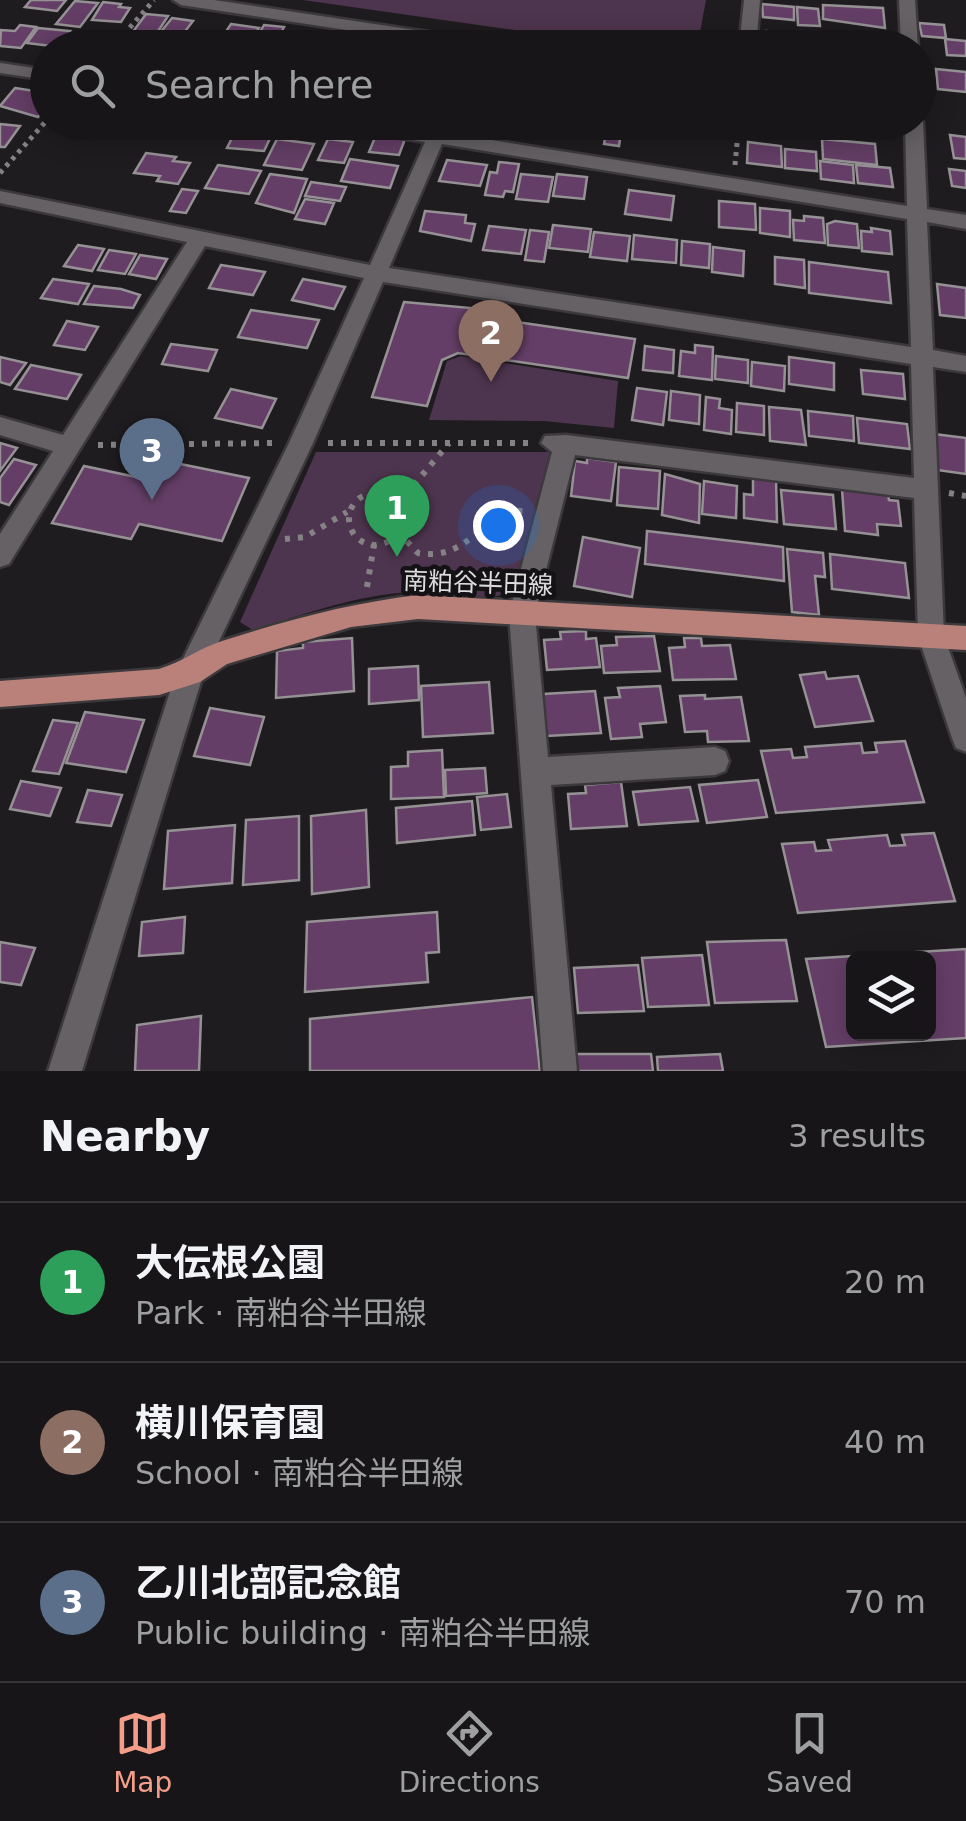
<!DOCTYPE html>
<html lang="en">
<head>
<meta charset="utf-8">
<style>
	:root { --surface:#171517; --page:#201e20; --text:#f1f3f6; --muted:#9e9fa1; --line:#363436; --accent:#f49e8a }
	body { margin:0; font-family:"DejaVu Sans","Noto Sans JP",sans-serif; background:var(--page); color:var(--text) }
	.controls { position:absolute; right:30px; bottom:30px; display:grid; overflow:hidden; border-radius:15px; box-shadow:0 5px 25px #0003 }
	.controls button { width:90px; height:90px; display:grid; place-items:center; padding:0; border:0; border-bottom:2px solid var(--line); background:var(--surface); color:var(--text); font:50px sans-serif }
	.you { position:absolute; left:498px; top:525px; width:35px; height:35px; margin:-25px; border:8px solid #fff; border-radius:50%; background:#1a73e8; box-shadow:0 0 0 15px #1a73e833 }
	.badge { display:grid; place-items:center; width:65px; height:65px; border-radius:50%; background:var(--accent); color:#fff; font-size:32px; font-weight:700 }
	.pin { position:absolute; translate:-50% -82px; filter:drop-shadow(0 2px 5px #0008) }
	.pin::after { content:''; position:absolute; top:52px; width:35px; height:30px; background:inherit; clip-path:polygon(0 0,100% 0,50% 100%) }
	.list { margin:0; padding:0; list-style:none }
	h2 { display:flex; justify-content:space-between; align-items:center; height:130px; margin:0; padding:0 40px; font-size:42px }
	h2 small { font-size:32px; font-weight:400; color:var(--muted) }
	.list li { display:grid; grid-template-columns:65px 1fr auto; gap:30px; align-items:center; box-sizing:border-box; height:160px; padding:0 40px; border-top:2px solid var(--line) }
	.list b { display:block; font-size:38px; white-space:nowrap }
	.list p { margin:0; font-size:32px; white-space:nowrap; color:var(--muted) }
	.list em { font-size:32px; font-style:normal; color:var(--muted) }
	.icon { flex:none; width:55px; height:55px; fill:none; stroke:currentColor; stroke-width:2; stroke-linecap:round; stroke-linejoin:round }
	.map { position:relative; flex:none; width:966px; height:1071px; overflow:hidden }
	.search { position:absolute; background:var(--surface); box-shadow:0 5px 25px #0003; left:30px; right:30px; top:30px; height:110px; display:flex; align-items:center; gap:25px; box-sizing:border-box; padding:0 35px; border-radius:55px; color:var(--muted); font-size:38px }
	.sheet { height:610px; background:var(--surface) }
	nav { display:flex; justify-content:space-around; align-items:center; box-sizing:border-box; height:140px; border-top:2px solid var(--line); background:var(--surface); font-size:28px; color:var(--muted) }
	nav a { display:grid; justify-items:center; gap:5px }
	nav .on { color:var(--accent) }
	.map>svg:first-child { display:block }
	.green { fill:#4e354f }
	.building { fill:#643e66; stroke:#959195; stroke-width:2.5; fill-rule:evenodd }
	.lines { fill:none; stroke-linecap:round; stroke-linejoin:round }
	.minor-casing { stroke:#3c393c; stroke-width:5 }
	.major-casing { stroke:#3c393c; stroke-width:5 }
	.path-far1 { stroke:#858285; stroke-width:5; stroke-dasharray:4 5; stroke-linecap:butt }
	.path { stroke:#858285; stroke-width:6; stroke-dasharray:5 8; stroke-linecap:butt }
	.minor { fill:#656165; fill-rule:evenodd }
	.major { fill:#ba817a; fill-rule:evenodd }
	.labels { text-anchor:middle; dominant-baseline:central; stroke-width:9; stroke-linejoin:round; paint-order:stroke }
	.street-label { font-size:25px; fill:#dddbdd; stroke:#151216 }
</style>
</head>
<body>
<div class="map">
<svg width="966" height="1071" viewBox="0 0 966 1071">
	<rect width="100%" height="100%" fill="#1f1c1f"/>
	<!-- green -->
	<g class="green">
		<path d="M303 0H706L698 43 686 47 641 48Z"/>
		<path d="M461 356 618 381 614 428 544 421 429 420 447 361Z"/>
		<path d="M316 452H553L517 589C485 607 447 590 411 592 356 595 305 614 253 630L240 622Z"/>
	</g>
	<!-- building -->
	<g class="building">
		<path d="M31 0H66L57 11 25 7Z"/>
		<path d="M75 1 98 3 80 27 56 24Z"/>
		<path d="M103 2 121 4 119 7 130 8 121 22 92 20Z"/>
		<path d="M762 4 794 7V20L763 17Z"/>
		<path d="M823 5 883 8 885 28 823 19Z"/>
		<path d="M797 7 818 9 820 26 798 25Z"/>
		<path d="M146 14 168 16 155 36 132 33Z"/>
		<path d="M172 18 193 21 177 42 156 38Z"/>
		<path d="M919 23 944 25 946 38 922 36Z"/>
		<path d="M231 24 259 28 246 48 217 45Z"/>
		<path d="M20 25 36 27 21 48 0 46 1 30 15 31Z"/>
		<path d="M264 25 284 27 275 44 255 41Z"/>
		<path d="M38 28 70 31 59 47 27 43Z"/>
		<path d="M766 31 804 34V37H794V47L766 44Z"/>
		<path d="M858 34 881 36 882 48H860Z"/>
		<path d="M331 35 377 41 374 48H324Z"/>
		<path d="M945 39 966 41V56L947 55Z"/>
		<path d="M936 69 966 72V92L938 89Z"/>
		<path d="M15 88 48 93V105L38 117 0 106Z"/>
		<path d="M147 122H177L169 135 141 131Z"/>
		<path d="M608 122H652L650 137 621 133 619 146 604 144Z"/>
		<path d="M831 122H877V135L831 130Z"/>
		<path d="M0 124 20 126 5 147H0Z"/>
		<path d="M238 126 274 130 264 151 227 148Z"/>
		<path d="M376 135 405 139 399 155 369 152Z"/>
		<path d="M950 135 966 137V159L954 158Z"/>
		<path d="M277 139 314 144 302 170 264 165Z"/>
		<path d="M328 139 353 142 344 163 318 160Z"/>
		<path d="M822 139 875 144 877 165 823 159Z"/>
		<path d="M748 142 781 146 782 167 747 163Z"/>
		<path d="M785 149 816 152 817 171 785 168Z"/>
		<path d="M146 153 176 157 173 161 190 163 178 184 157 181 160 176 134 173Z"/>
		<path d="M350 159 398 166 390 188 341 181Z"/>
		<path d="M447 160 487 165 480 186 439 181Z"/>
		<path d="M820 161 853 165 854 183 821 179Z"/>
		<path d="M499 162 519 164 513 192 505 191 503 197 485 195 490 172 497 173Z"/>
		<path d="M218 165 261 171 249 194 205 188Z"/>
		<path d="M856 165 890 168 893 187 858 183Z"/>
		<path d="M949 169 966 171V188L952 186Z"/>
		<path d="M270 174 307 179 294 213 256 203Z"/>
		<path d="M521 174 553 177 548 202 516 199Z"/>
		<path d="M557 174 587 177 584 199 553 196Z"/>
		<path d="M311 182 346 187 340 201 305 196Z"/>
		<path d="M182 189 198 191 186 213 170 211Z"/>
		<path d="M629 190 674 196 671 220 625 214Z"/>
		<path d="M305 199 334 203 325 224 295 219Z"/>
		<path d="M719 201 755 204 756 230 719 227Z"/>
		<path d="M760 208 790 211V237L760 233Z"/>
		<path d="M425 211 466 215 465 223 475 224 471 241 420 231Z"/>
		<path d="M804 216 823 218 825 243 794 240 793 220 804 221Z"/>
		<path d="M835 221 857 224 859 248 828 245 827 224Z"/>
		<path d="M553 225 591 229 588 252 549 248Z"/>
		<path d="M489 226 526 230 521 254 483 250Z"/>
		<path d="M871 228 890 231 892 254 862 251 861 231 872 232Z"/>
		<path d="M530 230 549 232 544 262 525 260Z"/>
		<path d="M594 232 630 236 627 261 590 257Z"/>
		<path d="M634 235 677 240 676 263 632 259Z"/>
		<path d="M682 241 710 244 709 268 681 265Z"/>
		<path d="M78 245 104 249 92 271 64 266Z"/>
		<path d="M713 247 744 251 743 276 712 272Z"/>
		<path d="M109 250 136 254 125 274 98 270Z"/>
		<path d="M140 255 167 259 156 279 129 274Z"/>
		<path d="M775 257 804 260 805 288 775 284Z"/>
		<path d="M809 262 888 272 891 303 809 293Z"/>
		<path d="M221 265 265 272 253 295 209 288Z"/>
		<path d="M53 279 89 284 78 304 41 298Z"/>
		<path d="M303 279 345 287 334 309 292 300Z"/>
		<path d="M937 284 966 288V318L940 315Z"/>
		<path d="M94 286 121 289 140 295 133 308 84 304Z"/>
		<path d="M404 302 471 308 469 315 635 339 628 378 458 353 442 360 427 406 372 397Z"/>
		<path d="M251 310 319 320 307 348 238 337Z"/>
		<path d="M67 321 98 327 85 350 54 345Z"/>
		<path d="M171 344 217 350 208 371 162 364Z"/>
		<path d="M695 345 713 347 712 380 679 376 681 351 695 353Z"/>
		<path d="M645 346 674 350 673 373 643 370Z"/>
		<path d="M716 356 748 360V383L715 379Z"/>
		<path d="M0 357 26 363 10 385 0 382Z"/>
		<path d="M789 357 834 363V390L789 384Z"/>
		<path d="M752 362 785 366 784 391 751 386Z"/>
		<path d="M31 365 81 375 67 399 15 389Z"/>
		<path d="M861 370 903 374 905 399 863 394Z"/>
		<path d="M637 388 667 392 663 425 632 420Z"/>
		<path d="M231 389 276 399 262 428 215 418Z"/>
		<path d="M671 391 700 395 699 424 669 420Z"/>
		<path d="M706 397 720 399 719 408 732 410 731 434 704 430Z"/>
		<path d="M737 403 764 406V435L736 432Z"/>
		<path d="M769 407 801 410 806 445 770 441Z"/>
		<path d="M808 411 853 416 854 441 809 436Z"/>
		<path d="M857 418 907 424 910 449 859 443Z"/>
		<path d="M934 434 966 438V474L937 470Z"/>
		<path d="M0 443 17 448 0 471Z"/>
		<path d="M146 457 249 478 222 541 139 524 131 539 52 523 84 466 136 477Z"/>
		<path d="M587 458 616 462 611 501 571 496 575 461 587 463Z"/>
		<path d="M14 459 36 465 9 505 0 502V478Z"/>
		<path d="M619 467 660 471 658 509 617 505Z"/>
		<path d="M665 474 700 484 699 523 662 515Z"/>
		<path d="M753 476 776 479 777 522 744 518V494L753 495Z"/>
		<path d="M704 481 737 486 736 518 702 514Z"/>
		<path d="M842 489 888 494 889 500 898 501 901 526 877 524 878 535 845 531Z"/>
		<path d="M781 490 833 495 836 529 784 524Z"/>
		<path d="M647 531 783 547 784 581 645 564Z"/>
		<path d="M583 537 640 548 632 597 574 586Z"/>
		<path d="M787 549 823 553 825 577 815 576 819 615 792 612Z"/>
		<path d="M830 554 905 563 909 598 832 589Z"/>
		<path d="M586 631V639L596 638 600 667 547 670 544 640 561 639 560 632Z"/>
		<path d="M654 636 660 671 604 673 601 646 617 645 616 637Z"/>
		<path d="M352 638 354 691 276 698 277 651 303 648V642Z"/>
		<path d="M684 638H701L702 646 730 645 736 679 673 680 669 648 685 647Z"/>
		<path d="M418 666 419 700 369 704V669Z"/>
		<path d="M825 672 827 679 858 676 873 721 815 727 800 675Z"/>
		<path d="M489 682 493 733 423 737 421 686Z"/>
		<path d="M660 686 666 722 640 724 642 737 611 739 605 698 620 697 618 688Z"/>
		<path d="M595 691 601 733 547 736 543 694Z"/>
		<path d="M705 695V699L741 697 749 741 708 742 707 731 685 732 680 696Z"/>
		<path d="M210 708 264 717 250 765 194 756Z"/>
		<path d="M85 712 144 720 126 772 66 763Z"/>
		<path d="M53 720 78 723 59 774 33 771Z"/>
		<path d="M905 741 924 802 776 813 761 751 791 749 793 758 807 757 805 747 861 743 863 753 877 752 875 743Z"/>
		<path d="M442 750 444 797 391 799V767L408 766V752Z"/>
		<path d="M485 768 487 793 446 796 445 770Z"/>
		<path d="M758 780 767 817 707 823 699 785Z"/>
		<path d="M21 781 61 788 50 816 10 809Z"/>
		<path d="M621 782 627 826 571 829 568 794 586 793 585 785Z"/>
		<path d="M690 787 698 821 639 825 633 792Z"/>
		<path d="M88 790 122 795 111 826 77 822Z"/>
		<path d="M507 794 511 827 481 830 477 797Z"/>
		<path d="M472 801 475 835 397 843 396 808Z"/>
		<path d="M366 810 369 887 312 894 311 816Z"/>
		<path d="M299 816V880L243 885 246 820Z"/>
		<path d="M235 825 232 883 164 889 168 831Z"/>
		<path d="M934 833 955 901 798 913 782 844 814 842 816 851 831 850 828 840 887 835 890 846 905 845 902 835Z"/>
		<path d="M437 912 439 952 426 953 428 982 305 992 307 922Z"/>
		<path d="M185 917 183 953 139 956 142 922Z"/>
		<path d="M786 940 797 1001 715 1003 707 942Z"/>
		<path d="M0 942 35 948 21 985 0 982Z"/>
		<path d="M966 949V1038L826 1047 806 959ZM854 958H928V1034H854Z"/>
		<path d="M702 955 709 1005 648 1007 642 958Z"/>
		<path d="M638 965 644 1011 578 1013 574 968Z"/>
		<path d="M532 997 540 1071H310V1019Z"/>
		<path d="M201 1016 199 1071H135L137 1025Z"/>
		<path d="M575 1054H651L653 1071H576Z"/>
		<path d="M720 1054 723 1071H658L657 1057Z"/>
	</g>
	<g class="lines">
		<!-- minor casing -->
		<g class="minor-casing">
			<g id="minor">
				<path d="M173 0H214L502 43 510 48H465L181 5Z"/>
				<path d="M744 0H760L756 48H739Z"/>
				<path d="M899 0H915L918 48H901Z"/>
				<path d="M0 63 48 70V80L0 73Z"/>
				<path d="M918 118 923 122 927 209 966 215V229L927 222 933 350 966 356V372L933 367 944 636 966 698V752L956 748 952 738 918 636 914 498 575 455 535 614 548 757 715 747 725 751 729 761 725 771 715 775 551 785 577 1071H543L509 614 552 452 541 443 545 436 566 435 914 478 911 364 383 282 313 443 203 675 82 1071H48L176 673 289 443 364 278 205 246 9 564 0 567V534L53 451 0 435V417L63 435 187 242 0 203V191L370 265 425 142 339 128 330 122H378L430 131 434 122H452L447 133 907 206 905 122H918ZM442 144 907 219 911 347 389 268Z"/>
			</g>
		</g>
		<!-- major casing -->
		<g class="major-casing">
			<path id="major" d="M418 595 966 626V650L418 619 351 627 227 664 200 682 159 695 0 707V681L159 669C182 662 200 648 222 641 287 620 351 603 418 595Z"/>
		</g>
		<!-- path-far1 -->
		<g class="path-far1">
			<path d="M112 48 154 0"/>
			<path d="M735 165 739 122"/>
			<path d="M0 173 48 119"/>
		</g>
		<!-- path -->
		<g class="path">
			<path d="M328 443H530"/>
			<path d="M98 445 275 443"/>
			<circle cx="375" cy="519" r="26"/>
			<path d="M949 493 966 496"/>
			<path d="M392 499 413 486 449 443"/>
			<path d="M398 532 418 553C458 560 475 532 503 510L523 511"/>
			<path d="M285 539 305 537 347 512"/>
			<path d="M367 587 374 544"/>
		</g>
		<!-- minor -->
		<use href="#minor" class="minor"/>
		<!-- major -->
		<use href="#major" class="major"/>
	</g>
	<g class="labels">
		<!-- street labels -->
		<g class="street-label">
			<text transform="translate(478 583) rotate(2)">南粕谷半田線</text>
		</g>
	</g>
</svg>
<div class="controls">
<button><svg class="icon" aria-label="layers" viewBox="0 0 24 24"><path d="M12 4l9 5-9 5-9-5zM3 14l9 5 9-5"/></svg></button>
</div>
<div class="you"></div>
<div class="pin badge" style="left:397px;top:557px;background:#2e9e5b">1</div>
<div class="pin badge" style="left:491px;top:382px;background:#8d6e63">2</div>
<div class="pin badge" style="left:152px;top:500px;background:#5c6f8a">3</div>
<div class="search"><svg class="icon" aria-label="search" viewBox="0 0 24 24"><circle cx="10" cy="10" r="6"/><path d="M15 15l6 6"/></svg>Search here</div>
</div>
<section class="sheet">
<h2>Nearby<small>3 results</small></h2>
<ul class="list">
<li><span class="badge" style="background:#2e9e5b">1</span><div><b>大伝根公園</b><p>Park · 南粕谷半田線</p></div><em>20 m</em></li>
<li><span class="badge" style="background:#8d6e63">2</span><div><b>横川保育園</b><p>School · 南粕谷半田線</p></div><em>40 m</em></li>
<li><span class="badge" style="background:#5c6f8a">3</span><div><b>乙川北部記念館</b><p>Public building · 南粕谷半田線</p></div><em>70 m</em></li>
</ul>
</section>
<nav>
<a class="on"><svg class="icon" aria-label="map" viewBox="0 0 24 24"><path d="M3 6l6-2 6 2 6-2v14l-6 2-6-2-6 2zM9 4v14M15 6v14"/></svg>Map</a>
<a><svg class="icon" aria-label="directions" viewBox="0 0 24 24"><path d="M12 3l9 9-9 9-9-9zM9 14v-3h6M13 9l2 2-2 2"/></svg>Directions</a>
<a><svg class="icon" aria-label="saved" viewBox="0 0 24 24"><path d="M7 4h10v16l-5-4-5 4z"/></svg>Saved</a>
</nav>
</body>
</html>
